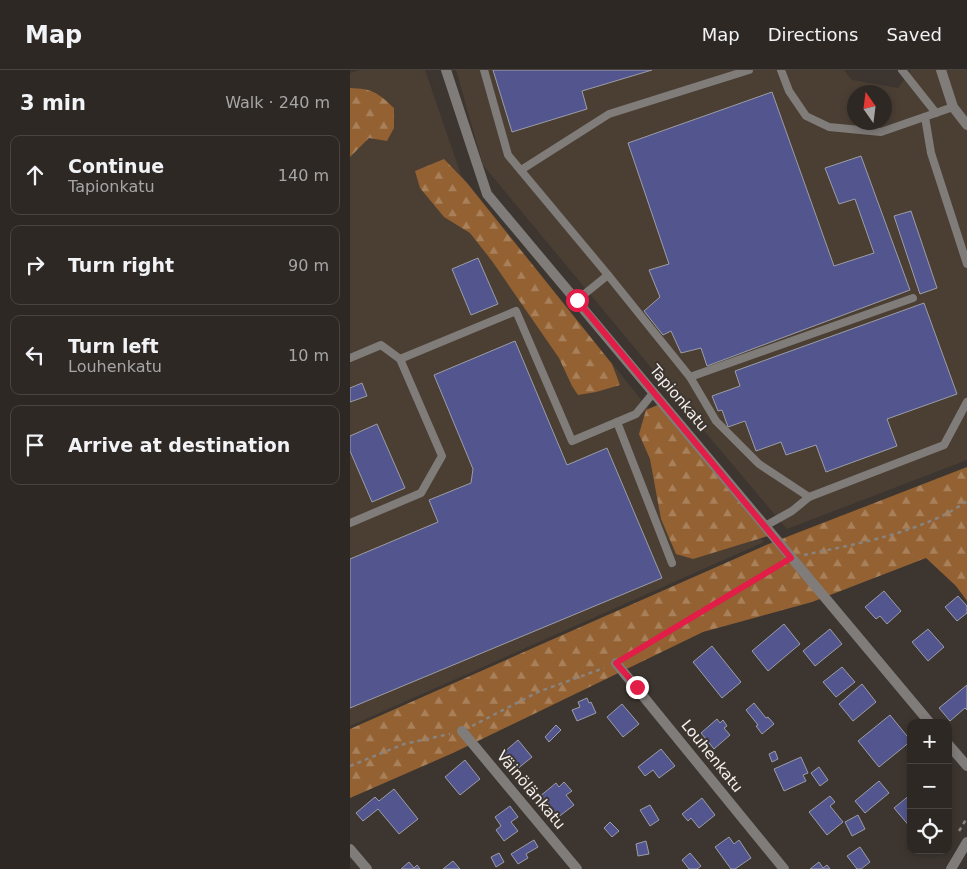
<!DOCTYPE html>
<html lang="en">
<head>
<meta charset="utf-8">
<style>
	:root { --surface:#2e2824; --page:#3a3431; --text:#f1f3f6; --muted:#a7a6a6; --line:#494441 }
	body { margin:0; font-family:"DejaVu Sans",sans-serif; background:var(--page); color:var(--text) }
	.controls { position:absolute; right:15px; bottom:15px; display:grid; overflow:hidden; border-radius:10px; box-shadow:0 2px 8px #0003 }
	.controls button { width:45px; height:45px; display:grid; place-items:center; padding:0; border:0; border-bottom:1px solid var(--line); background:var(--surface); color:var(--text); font:25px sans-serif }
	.compass { position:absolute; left:497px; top:15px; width:45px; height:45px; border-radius:50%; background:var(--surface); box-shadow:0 2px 8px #0003; rotate:346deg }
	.stop { position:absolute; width:15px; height:15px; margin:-11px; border:4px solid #e11d48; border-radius:50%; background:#fff }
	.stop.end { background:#e11d48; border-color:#fff; box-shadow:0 1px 5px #0008 }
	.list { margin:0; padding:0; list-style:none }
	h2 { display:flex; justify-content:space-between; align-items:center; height:65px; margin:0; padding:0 20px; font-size:21px }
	h2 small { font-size:16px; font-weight:400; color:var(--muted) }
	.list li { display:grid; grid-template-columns:32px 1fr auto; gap:15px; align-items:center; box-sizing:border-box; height:80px; margin:0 10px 10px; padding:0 10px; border:1px solid var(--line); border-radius:10px }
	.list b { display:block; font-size:19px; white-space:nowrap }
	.list p { margin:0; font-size:16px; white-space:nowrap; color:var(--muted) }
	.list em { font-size:16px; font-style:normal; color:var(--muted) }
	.icon { flex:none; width:28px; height:28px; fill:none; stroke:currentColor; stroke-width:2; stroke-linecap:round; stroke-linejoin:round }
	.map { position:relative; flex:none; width:617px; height:799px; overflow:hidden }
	header { display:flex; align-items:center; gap:30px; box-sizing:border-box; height:70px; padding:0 25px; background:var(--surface); border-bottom:1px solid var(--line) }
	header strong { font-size:24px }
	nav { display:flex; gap:28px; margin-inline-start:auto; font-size:18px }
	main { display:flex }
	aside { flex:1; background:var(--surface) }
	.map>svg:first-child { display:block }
	.built { fill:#4b3f34; fill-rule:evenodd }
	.forest { fill:url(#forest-firs) }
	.building { fill:#53568e; stroke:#9c9da6 }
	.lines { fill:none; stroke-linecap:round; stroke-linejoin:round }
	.path { stroke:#89837e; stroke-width:2.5; stroke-dasharray:4 4; stroke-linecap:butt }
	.lane { stroke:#7f7c79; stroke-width:8 }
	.street { stroke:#7f7c79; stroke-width:10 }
	.route { stroke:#e11d48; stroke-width:6 }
	.labels { text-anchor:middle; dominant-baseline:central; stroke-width:4; stroke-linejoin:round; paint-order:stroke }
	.street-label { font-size:15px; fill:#f6f1ee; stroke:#3d3630 }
</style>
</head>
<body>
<header>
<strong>Map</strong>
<nav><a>Map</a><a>Directions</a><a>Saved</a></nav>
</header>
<main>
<aside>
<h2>3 min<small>Walk · 240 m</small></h2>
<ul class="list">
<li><svg class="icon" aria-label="ahead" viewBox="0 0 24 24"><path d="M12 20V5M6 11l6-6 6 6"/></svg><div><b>Continue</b><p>Tapionkatu</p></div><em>140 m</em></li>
<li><svg class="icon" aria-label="right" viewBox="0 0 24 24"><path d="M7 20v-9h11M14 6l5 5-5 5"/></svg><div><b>Turn right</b></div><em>90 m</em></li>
<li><svg class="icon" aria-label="left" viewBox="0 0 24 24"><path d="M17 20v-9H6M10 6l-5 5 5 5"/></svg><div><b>Turn left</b><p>Louhenkatu</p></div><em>10 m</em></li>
<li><svg class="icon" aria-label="arrive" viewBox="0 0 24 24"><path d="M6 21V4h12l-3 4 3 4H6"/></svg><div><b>Arrive at destination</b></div></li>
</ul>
</aside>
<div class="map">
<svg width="617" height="799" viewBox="0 0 617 799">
	<defs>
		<pattern id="forest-firs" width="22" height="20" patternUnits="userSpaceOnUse" patternTransform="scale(1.25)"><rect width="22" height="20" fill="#936132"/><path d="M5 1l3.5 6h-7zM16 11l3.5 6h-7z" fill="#a8805a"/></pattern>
	</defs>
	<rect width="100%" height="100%" fill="#3d3630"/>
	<!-- built -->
	<g class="built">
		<path d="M10 0H75L111 105 293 332 414 472 0 656V3Z"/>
		<path d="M106 0H494L502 10 548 18 561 0H617V390L437 459 313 312 133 95ZM504 22H534V52H504Z"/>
	</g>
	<!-- forest -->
	<g class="forest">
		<path d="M0 18C23 19 27 22 44 38V58L37 71 19 68 0 87Z"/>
		<path d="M94 89 117 113 262 294 270 315 246 322 228 325 222 316 209 288 142 191 120 163 94 147 70 118 65 101Z"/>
		<path d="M310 334 418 466 343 489 326 484 311 449 300 389 289 364 296 340Z"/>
		<path d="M617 397V531L606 516 576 488 462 532 353 562 103 683 0 728V659L416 475Z"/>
	</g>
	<!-- building -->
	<g class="building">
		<path d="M143 0H302L232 21 237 39 162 62Z"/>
		<path d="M422 22 484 196 524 183 505 129 489 134 475 98 511 86 560 220 357 296 351 278 331 283 321 261 313 265 294 241 310 227 299 200 319 194 278 73Z"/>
		<path d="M561 141 587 218 570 224 544 146Z"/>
		<path d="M128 188 148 234 121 245 102 199Z"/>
		<path d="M574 233 607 324 537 349 547 376 476 402 466 375 436 385 431 372 406 381 395 351 378 357 372 340 368 341 362 326 390 316 385 301Z"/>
		<path d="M165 271 217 395 257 378 312 508 0 638V489L88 452 79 430 121 413 123 399 84 305Z"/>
		<path d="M12 313 17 326 0 332V318Z"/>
		<path d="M27 354 55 418 22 432 0 381V366Z"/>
		<path d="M534 521 551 541 537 554 530 546 526 549 515 537Z"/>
		<path d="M608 526 617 536V543L607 551 595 537Z"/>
		<path d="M434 554 450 574 418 601 402 581Z"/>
		<path d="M480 559 492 574 465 596 453 581Z"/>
		<path d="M578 559 594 577 578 591 562 572Z"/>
		<path d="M362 576 391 612 372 628 343 592Z"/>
		<path d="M492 597 505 612 486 627 473 612Z"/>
		<path d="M512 614 526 632 503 651 489 634Z"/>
		<path d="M617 615V640L615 638 600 651 589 638Z"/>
		<path d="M237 628 239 633 241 632 246 643 227 651 222 640 230 637 228 632Z"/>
		<path d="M404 633 416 648 418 647 424 654 412 664 406 656 408 655 396 640Z"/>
		<path d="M272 634 289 654 273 667 257 647Z"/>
		<path d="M540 645 561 671 529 697 508 671Z"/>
		<path d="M367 649 370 653 373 650 377 656 374 658 380 665 364 679 351 663Z"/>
		<path d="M206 655 211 660 199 672 195 667Z"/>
		<path d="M168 670 182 687 166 700 153 683Z"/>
		<path d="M311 679 325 696 309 708 303 700 295 706 288 697Z"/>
		<path d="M425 681 428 689 422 692 419 684Z"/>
		<path d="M451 687 458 703 453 705 456 711 434 721 424 699Z"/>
		<path d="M115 690 130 709 110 725 95 707Z"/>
		<path d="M469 697 478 710 470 716 461 703Z"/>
		<path d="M529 711 539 723 515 743 505 731Z"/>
		<path d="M214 712 222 721 216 725 224 735 207 748 189 727 206 713 209 717Z"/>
		<path d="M44 719 68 749 49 764 28 739 13 751 6 743 25 727 29 731Z"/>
		<path d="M561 724V758L544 738Z"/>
		<path d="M480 726 485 732 480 736 493 752 477 765 459 742Z"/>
		<path d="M352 728 365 745 349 758 341 748 338 751 332 744Z"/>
		<path d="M300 735 309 750 300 756 290 740Z"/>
		<path d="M160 736 168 747 161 752 168 761 154 771 146 760 151 756 145 747Z"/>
		<path d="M508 745 515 759 502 766 495 752Z"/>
		<path d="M260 752 269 761 262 767 254 758Z"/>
		<path d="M379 767 384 774 389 770 401 788 385 799H381L365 777Z"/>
		<path d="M184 770 188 777 176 784 178 788 168 794 161 784Z"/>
		<path d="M296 771 299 784 288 786 286 774Z"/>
		<path d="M510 777 520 792 511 799H507L497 786Z"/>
		<path d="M149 783 154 792 146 797 141 787Z"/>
		<path d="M340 783 351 796 347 799H339L332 790Z"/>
		<path d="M103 791 110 799H93Z"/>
		<path d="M59 792 64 798 67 795 70 799H51Z"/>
		<path d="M469 792 473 798 477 795 480 799H460Z"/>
	</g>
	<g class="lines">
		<!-- path -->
		<g class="path">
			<path d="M454 485C506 474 574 462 617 431"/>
			<path d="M277 587 431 494"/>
			<path d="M122 656 188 622 254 598"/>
			<path d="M0 696 54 674 100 664"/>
			<path d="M609 761 617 748"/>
		</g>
		<!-- lane -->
		<g class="lane">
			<path d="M134 0 158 85 258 205"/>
			<path d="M431 0 439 21 456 46 479 57 531 62 603 37"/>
			<path d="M552 0 586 43"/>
			<path d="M575 47 581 83 617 194"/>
			<path d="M171 100 259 44 399 0"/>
			<path d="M227 230 258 205 340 307 366 351 409 394 459 427 594 375 617 332"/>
			<path d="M0 288 31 275 50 289"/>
			<path d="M340 307 563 228"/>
			<path d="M267 352 322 493"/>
			<path d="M0 453 71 423 92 386 50 289 166 241 222 371 286 344 304 322"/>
			<path d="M415 456 442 441 459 427"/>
		</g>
		<!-- street -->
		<g class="street">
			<path d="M96 0 137 124 580 653"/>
			<path d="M591 0 603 37 617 55"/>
			<path d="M266 593 434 799"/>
			<path d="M112 661 227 799"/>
			<path d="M598 674 617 696"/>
			<path d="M0 779 17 799"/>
			<path d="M601 799 617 772"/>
		</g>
	</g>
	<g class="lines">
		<!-- route -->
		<path class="route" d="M227 230 441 488 266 593 287 617"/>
	</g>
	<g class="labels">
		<!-- street labels -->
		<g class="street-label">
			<text transform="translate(329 328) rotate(50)">Tapionkatu</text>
			<text transform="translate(362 686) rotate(51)">Louhenkatu</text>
			<text transform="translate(181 720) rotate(50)">Väinölänkatu</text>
		</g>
	</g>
</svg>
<div class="controls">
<button>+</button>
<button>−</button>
<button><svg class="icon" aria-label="locate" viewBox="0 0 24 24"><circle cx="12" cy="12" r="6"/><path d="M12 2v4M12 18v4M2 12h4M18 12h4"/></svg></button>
</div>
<svg class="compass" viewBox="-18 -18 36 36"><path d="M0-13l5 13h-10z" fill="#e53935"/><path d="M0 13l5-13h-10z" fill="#a7a6a6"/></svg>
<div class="stop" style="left:227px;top:230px"></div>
<div class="stop end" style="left:287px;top:617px"></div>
</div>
</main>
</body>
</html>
